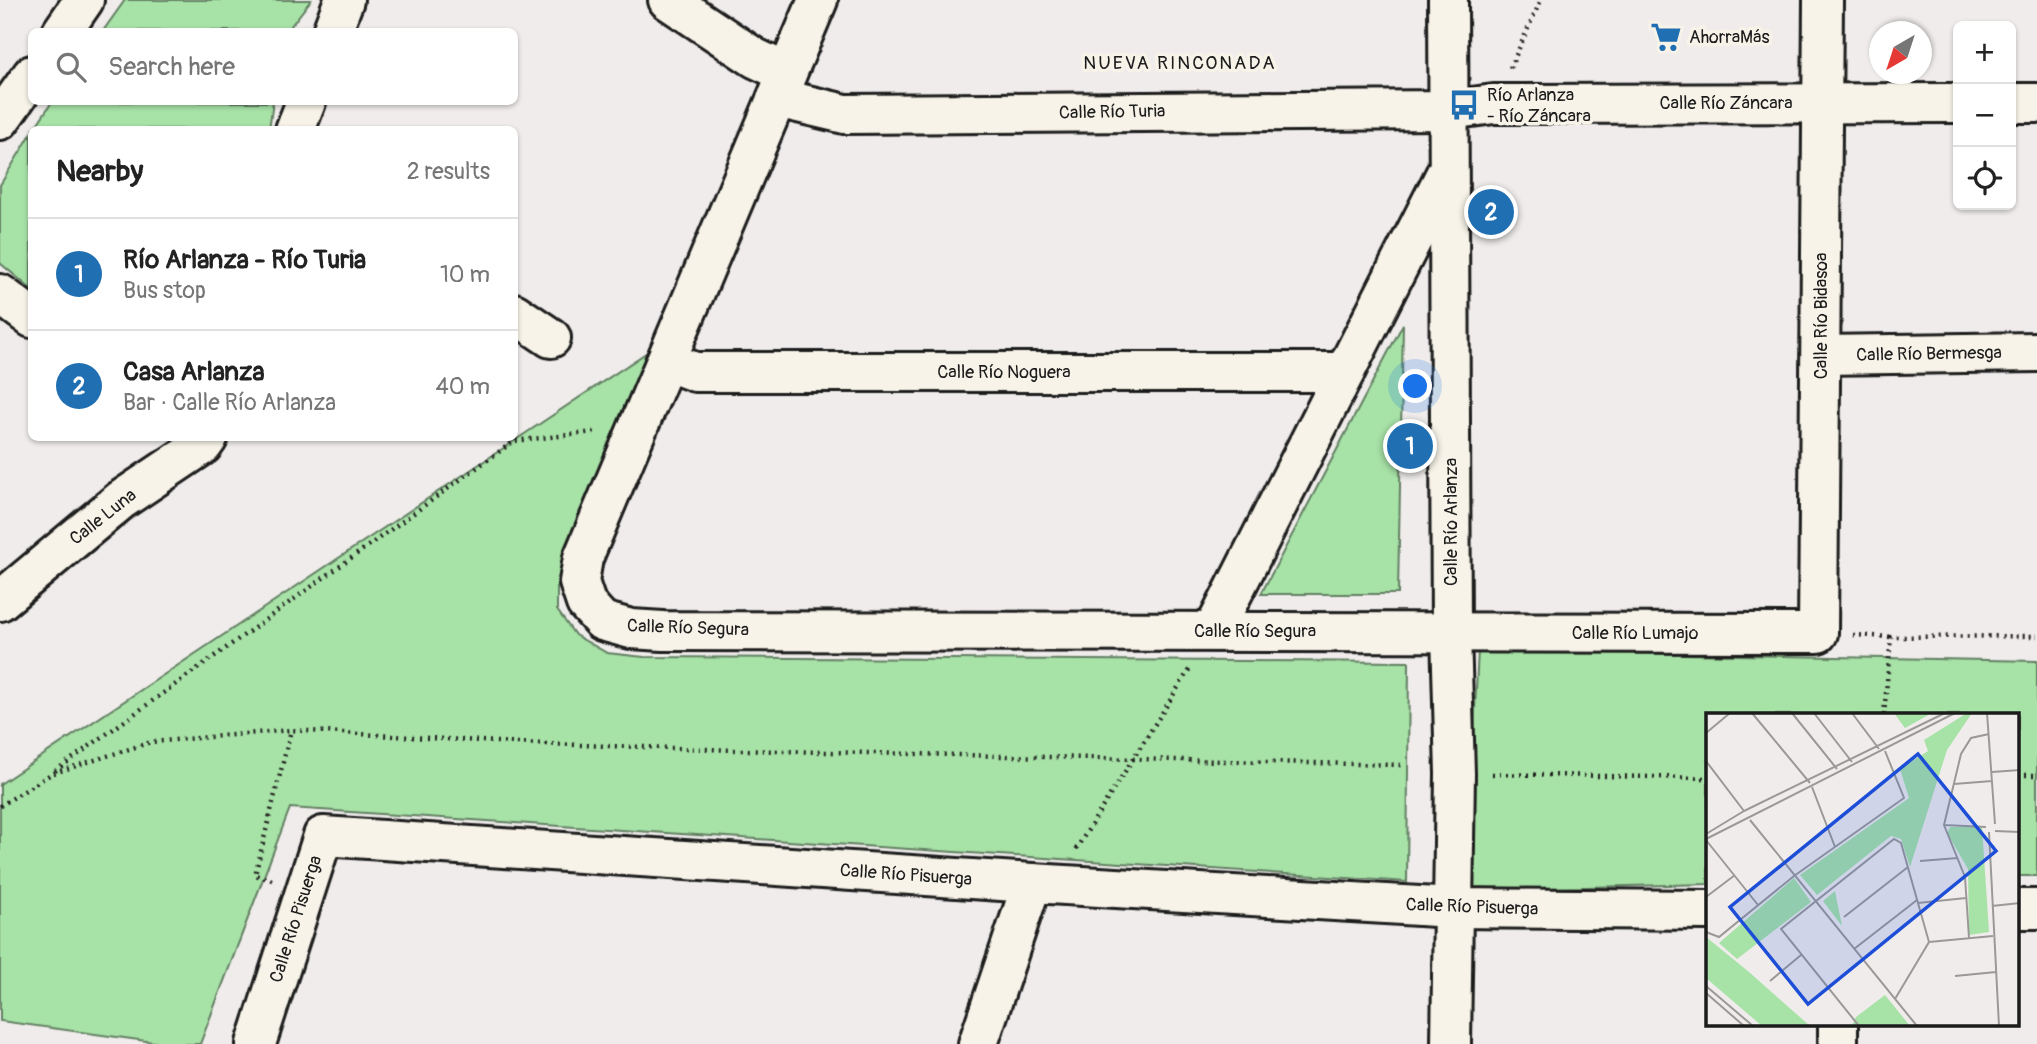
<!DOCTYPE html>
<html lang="en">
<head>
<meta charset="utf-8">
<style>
	:root { --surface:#fff; --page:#f6f6f6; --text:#222; --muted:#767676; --line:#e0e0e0; --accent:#1f6fb2 }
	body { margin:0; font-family:Pangolin,sans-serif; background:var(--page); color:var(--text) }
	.controls { position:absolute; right:21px; top:21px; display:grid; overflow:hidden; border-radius:10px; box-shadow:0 2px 5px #0004 }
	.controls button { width:63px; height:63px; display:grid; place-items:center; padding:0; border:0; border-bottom:2px solid var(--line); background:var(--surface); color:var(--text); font:35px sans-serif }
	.compass { position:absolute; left:1869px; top:21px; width:63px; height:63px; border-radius:50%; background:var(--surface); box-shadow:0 2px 5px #0004; rotate:219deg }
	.you { position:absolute; left:1416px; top:387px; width:24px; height:24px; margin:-18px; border:5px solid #fff; border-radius:50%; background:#1a73e8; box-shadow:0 0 0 10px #1a73e833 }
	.badge { display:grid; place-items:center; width:46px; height:46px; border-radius:50%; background:var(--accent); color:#fff; font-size:23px; font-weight:700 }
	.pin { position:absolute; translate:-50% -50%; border:4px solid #fff; box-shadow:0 2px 7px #0006 }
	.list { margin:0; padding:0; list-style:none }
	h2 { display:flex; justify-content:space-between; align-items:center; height:91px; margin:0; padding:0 28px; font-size:30px }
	h2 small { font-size:23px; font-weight:400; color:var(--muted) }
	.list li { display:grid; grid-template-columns:46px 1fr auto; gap:21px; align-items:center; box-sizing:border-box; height:112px; padding:0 28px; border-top:2px solid var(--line) }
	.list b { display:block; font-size:26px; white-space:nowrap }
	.list p { margin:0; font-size:23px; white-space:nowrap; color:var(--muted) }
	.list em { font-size:23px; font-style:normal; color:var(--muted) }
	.icon { flex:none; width:38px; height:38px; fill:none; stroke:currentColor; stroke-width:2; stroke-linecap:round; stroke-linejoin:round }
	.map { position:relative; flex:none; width:2037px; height:1044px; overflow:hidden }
	.search { position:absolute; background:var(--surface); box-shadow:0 2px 5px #0004; left:28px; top:28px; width:490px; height:77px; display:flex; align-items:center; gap:18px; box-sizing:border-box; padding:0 24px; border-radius:10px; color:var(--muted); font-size:26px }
	.panel { position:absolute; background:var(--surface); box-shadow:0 2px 5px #0004; left:28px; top:126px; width:490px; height:315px; border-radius:10px }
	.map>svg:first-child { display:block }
	.green { fill:#a7e2a7; stroke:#627f62; stroke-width:2 }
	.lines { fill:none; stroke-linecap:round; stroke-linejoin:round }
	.minor-casing { stroke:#1c1c1c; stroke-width:44 }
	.path { stroke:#1c1c1c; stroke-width:4.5; stroke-dasharray:2 5; stroke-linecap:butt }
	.minor { stroke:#f7f3e8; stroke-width:38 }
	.labels { text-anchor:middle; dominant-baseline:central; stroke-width:7; stroke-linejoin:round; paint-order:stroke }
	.poi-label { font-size:18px; fill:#1c1c1c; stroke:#f7f3e8; text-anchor:start }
	.street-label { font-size:18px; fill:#1c1c1c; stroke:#f7f3e8 }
	.neighbourhood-label { font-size:19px; letter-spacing:2px; fill:#1c1c1c; stroke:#f7f3e8 }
	.inset-road { fill:none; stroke:#9b9998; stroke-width:2 }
	.view { fill:#1d4ed8; fill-opacity:0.15; stroke:#1d4ed8; stroke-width:3.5 }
	.inset-edge { fill:none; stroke:#1c1c1c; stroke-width:3.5 }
</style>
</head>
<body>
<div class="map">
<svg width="2037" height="1044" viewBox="0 0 2037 1044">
	<rect width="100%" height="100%" fill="#efeceb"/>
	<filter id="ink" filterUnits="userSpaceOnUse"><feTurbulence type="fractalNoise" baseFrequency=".0143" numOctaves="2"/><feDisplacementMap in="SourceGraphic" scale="14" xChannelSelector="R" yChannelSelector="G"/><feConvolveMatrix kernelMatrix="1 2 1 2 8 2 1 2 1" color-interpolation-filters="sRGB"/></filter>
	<g filter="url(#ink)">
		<!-- green -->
		<g class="green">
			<path d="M125 0H311L287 31H103Z"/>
			<path d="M52 102H273L269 129H34Z"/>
			<path d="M31 134V289L0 263V185Z"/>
			<path d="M1403 324 1398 594H1261Z"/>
			<path d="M652 349 557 582V610L575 635 607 653 644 657 1409 662 1407 882 290 808 200 1044H168L0 1021V784Z"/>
			<path d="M1478 650 2037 661V876H2018V715H1708V884L1466 890Z"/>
		</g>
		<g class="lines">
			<!-- minor casing -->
			<g class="minor-casing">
				<g id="minor">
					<path d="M668 0 755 58 787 73"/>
					<path d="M818 0 583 558 579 582 586 603 602 621 631 629 663 631 1818 633 1823 0"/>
					<path d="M1448 0 1451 632 1455 774 1451 1044"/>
					<path d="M62 32 84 0"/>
					<path d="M332 32 344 0"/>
					<path d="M777 98 845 114 1449 110 1494 104 1958 103"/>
					<path d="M2011 103H2037"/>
					<path d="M0 120 32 75"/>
					<path d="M295 130 306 102"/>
					<path d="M0 294 32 318"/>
					<path d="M514 313 551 338"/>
					<path d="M1821 355 2037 352"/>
					<path d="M666 361 695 372H1345"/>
					<path d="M0 601 121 500 203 445 208 438"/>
					<path d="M1214 630 1447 171"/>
					<path d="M2018 909H2037"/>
					<path d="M256 1044 323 836 1032 883 1453 908 1708 910"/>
					<path d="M978 1044 1032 883"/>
					<path d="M1838 1044V1025"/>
				</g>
			</g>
			<!-- path -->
			<g class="path">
				<path d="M1510 68 1541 0"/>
				<path d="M1853 635 1891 637"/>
				<path d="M1884 715 1891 637 2037 636"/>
				<path d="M55 771 514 441 595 432"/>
				<path d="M1492 774 1708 778"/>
				<path d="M2018 775H2037"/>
				<path d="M0 806 51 774 151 742 291 730 515 743 738 750 1401 765"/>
				<path d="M1076 849 1191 667"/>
				<path d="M272 880 255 875 291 730"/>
			</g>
			<!-- minor -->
			<use href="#minor" class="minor"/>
		</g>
	</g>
	<!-- icons -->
	<defs>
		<g id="supermarket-bare" transform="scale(2.415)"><path d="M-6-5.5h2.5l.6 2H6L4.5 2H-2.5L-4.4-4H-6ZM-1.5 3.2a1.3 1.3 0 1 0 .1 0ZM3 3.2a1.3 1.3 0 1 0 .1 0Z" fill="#1f6fb2" stroke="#f7f3e8" stroke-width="2.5" paint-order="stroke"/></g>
		<g id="bus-bare" transform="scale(2.415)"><path d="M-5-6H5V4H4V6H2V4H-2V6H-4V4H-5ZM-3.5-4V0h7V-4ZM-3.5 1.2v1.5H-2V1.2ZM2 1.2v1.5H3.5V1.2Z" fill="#1f6fb2" stroke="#f7f3e8" stroke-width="2.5" paint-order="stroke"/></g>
	</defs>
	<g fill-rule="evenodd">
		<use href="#supermarket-bare" x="1666" y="37"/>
		<use href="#bus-bare" x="1464" y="105"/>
	</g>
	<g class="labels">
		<!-- poi labels -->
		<g class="poi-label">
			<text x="1689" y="37">AhorraMás</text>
			<text x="1487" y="95">Río Arlanza<tspan x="1487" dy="21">- Río Záncara</tspan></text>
		</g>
		<!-- street labels -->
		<g class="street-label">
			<text x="1726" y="103">Calle Río Záncara</text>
			<text transform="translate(1112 112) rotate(-1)">Calle Río Turia</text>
			<text transform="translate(1821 316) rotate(-90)">Calle Río Bidasoa</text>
			<text transform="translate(1929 354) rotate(-1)">Calle Río Bermesga</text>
			<text x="1004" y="372">Calle Río Noguera</text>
			<text transform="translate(103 517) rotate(-38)">Calle Luna</text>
			<text transform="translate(1451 522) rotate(-90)">Calle Río Arlanza</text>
			<text transform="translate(688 628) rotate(2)">Calle Río Segura</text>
			<text x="1255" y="631">Calle Río Segura</text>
			<text x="1635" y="633">Calle Río Lumajo</text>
			<text transform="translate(906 875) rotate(4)">Calle Río Pisuerga</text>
			<text transform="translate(1472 907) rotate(2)">Calle Río Pisuerga</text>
			<text transform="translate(296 919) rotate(-72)">Calle Río Pisuerga</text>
		</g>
		<!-- neighbourhood labels -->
		<g class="neighbourhood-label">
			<text x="1180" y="63">NUEVA RINCONADA</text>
		</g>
	</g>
	<!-- overview -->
	<g transform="translate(1706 713)">
		<rect width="313" height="313" fill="#efeceb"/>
		<path d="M188 0H226L199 15ZM261 0H266L241 37 204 154 195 126 185 123 111 182 94 162 203 85 194 56 222 38 218 27ZM244 114H276L283 219 263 222 262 156 241 120ZM88 165 105 189 31 246 13 230ZM129 178 136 213 117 188ZM0 224 43 259 104 313H56L0 265ZM179 282 204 313H146L150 304Z" fill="#a7e2a7"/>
		<path class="inset-road" d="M46 0 104 70M86 0 131 56M108 0 146 49M146 0 173 36M281 0 289 111M0 20 24 0M0 48 38 98M286 59 314 57M248 71 286 68M106 74 129 134M38 98 239 0M44 107 211 313M238 112 280 114M289 118 314 119M283 119 293 313M0 121 38 98M0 126 249 0M0 127 52 192M214 148 252 145M0 184 29 162M212 190 260 185M286 193 314 190M138 204 202 154M0 219 13 224 88 163 198 85 179 38M263 225 259 164 238 112 255 41 265 25 283 21M223 229 287 223M148 236 211 187M249 263 290 259M64 268 95 242M0 273 47 313M0 280 38 313M153 313 75 216 188 126 195 130 223 229 189 286"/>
		<path class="view" d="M212 41 290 138 102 291 24 194Z"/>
		<rect width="313" height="313" class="inset-edge"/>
	</g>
</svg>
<div class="controls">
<button>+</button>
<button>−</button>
<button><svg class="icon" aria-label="locate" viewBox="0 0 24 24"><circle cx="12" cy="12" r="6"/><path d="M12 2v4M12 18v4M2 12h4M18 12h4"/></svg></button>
</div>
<svg class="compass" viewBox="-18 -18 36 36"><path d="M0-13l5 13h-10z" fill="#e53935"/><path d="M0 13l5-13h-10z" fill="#767676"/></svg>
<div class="you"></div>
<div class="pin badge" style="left:1410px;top:446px">1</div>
<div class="pin badge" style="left:1491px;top:212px">2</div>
<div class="search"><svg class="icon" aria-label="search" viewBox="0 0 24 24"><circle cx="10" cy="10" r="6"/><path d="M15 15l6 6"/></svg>Search here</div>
<section class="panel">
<h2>Nearby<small>2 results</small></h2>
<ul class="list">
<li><span class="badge">1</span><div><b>Río Arlanza - Río Turia</b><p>Bus stop</p></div><em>10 m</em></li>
<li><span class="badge">2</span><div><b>Casa Arlanza</b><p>Bar · Calle Río Arlanza</p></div><em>40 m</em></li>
</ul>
</section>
</div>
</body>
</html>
